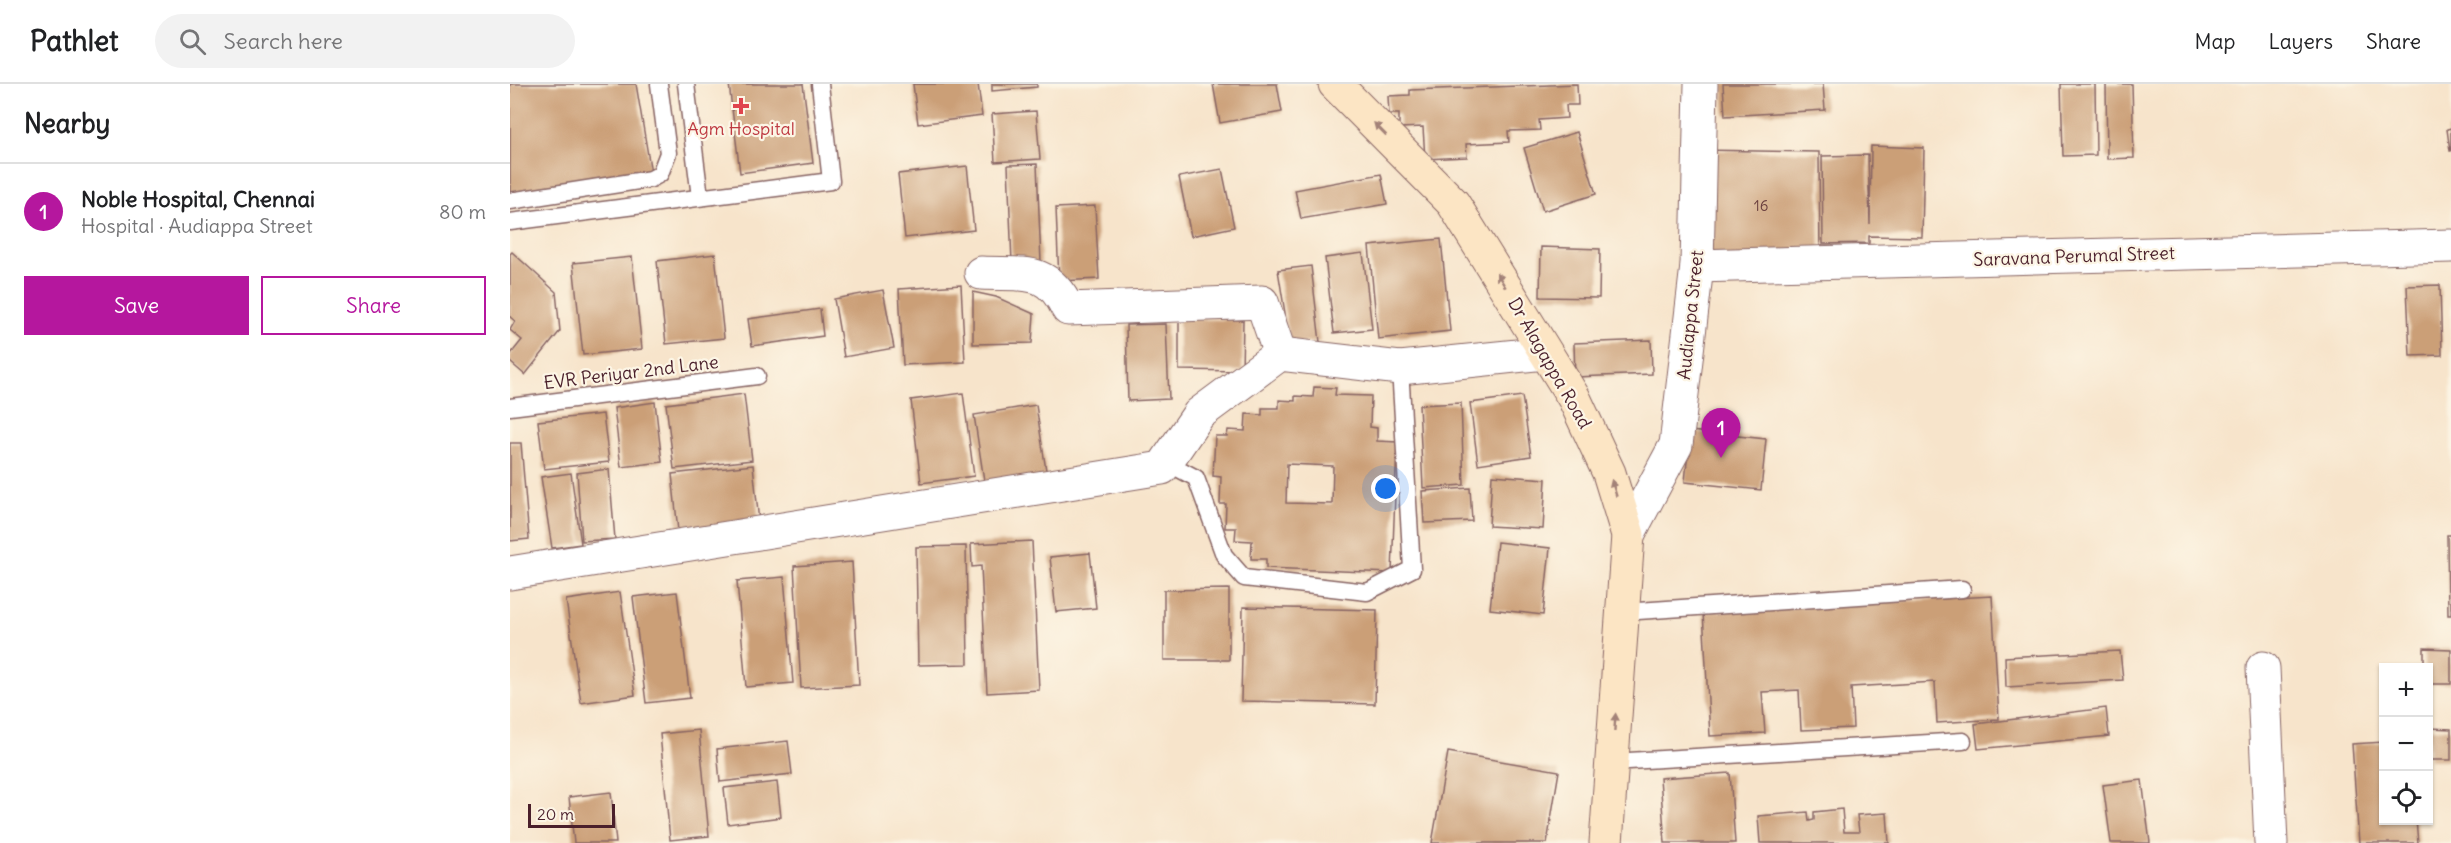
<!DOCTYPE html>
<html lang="en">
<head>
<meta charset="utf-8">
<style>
	:root { --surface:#fff; --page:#f2f2f2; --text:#202124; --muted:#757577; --line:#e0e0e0; --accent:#b5179e }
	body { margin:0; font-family:Delius,sans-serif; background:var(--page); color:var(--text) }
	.controls { position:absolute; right:18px; bottom:18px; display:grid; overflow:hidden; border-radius:0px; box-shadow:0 2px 4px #0004 }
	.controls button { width:54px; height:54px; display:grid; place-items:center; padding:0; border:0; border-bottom:2px solid var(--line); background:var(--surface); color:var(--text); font:30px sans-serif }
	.scale { position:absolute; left:18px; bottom:15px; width:87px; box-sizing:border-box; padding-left:6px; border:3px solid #4a1f2b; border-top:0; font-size:16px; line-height:21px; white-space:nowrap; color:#4a1f2b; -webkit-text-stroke:4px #fcf5e5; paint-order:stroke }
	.you { position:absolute; left:876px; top:405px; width:21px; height:21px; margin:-15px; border:4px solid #fff; border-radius:50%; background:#1a73e8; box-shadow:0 0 0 9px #1a73e833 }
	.badge { display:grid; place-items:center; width:39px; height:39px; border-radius:50%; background:var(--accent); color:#fff; font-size:20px; font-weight:700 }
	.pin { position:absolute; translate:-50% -50px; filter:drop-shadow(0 2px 3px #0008) }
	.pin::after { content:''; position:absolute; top:32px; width:21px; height:18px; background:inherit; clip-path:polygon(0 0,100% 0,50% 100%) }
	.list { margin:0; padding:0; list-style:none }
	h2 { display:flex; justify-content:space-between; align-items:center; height:78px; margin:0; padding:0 24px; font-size:26px }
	h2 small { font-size:20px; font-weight:400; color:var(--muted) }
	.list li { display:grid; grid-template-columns:39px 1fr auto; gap:18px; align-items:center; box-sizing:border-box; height:96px; padding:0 24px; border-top:2px solid var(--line) }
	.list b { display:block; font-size:22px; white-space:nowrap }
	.list p { margin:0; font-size:20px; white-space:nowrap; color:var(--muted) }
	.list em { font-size:20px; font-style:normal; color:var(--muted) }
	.actions { display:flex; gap:12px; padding:18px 24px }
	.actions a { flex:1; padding:14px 0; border:2px solid var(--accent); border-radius:0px; text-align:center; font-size:21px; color:var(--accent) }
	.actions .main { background:var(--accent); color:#fff }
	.icon { flex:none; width:33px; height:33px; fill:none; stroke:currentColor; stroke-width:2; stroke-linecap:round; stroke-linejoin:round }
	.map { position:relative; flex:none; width:1941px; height:759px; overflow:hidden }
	header { display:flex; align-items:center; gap:36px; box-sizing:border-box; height:84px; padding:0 30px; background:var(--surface); border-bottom:2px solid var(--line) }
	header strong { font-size:28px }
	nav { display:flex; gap:33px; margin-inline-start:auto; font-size:21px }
	.search { width:420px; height:54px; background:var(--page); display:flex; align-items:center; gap:15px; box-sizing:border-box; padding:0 21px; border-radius:33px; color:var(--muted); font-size:22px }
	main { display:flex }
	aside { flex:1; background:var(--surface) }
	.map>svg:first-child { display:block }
	.building { fill:#cb9f77; fill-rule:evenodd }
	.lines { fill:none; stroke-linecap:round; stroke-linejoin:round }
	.service-casing { stroke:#876463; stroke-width:19 }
	.minor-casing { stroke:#876463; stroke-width:35 }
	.secondary-casing { stroke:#876463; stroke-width:35 }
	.service { stroke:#fff; stroke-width:16 }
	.minor { stroke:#fff; stroke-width:33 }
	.secondary { stroke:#fce5c4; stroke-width:33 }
	.oneway { fill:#a38278 }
	.health-dot { fill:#e0444e; stroke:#fcf5e5; stroke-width:2 }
	.labels { text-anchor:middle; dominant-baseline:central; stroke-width:4.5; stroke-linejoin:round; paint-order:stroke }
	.number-label { font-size:15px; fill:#6a3f3e }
	.health-label { font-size:18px; fill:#be3a42; stroke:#fcf5e5 }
	.street-label { font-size:18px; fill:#4a1f2b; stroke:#fcf5e5 }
</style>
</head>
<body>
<header>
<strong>Pathlet</strong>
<div class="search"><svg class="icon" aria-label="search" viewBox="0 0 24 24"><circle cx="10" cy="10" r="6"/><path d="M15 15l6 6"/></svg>Search here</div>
<nav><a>Map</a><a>Layers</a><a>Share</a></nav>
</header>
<main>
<aside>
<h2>Nearby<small></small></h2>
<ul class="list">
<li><span class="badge">1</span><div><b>Noble Hospital, Chennai</b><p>Hospital · Audiappa Street</p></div><em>80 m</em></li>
</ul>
<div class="actions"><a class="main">Save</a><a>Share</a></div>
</aside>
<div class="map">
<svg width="1941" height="759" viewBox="0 0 1941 759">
	<rect width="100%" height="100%" fill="#fcf5e5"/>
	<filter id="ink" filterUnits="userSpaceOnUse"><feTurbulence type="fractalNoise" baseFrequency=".0167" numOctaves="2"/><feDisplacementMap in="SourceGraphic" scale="12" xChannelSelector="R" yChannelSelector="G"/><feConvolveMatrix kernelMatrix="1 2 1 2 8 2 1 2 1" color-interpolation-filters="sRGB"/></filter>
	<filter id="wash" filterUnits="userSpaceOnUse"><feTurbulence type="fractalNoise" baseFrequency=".008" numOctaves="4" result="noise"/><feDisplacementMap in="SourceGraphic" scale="24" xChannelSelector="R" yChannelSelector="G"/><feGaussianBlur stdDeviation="1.35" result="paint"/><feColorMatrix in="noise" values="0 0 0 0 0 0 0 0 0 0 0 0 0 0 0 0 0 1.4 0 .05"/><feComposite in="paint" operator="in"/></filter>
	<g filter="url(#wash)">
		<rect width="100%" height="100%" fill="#f7e4cb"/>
		<g id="blocks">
			<!-- building -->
			<g class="building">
				<path d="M0 0H126L141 89 0 110Z"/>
				<path d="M219 0H293L303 79 230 89Z"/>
				<path d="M403 0H468L472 32 408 40Z"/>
				<path d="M482 0H527V3L482 7Z"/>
				<path d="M703 0H767L772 28 710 39Z"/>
				<path d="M1067 0 1068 21H1056L1057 34 1029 36 1030 46 998 47 999 58 956 60 957 73 915 75 913 43 889 44V30H879L878 12 900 11V6Z"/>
				<path d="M1213 0H1313L1315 26 1215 32Z"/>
				<path d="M1551 0H1585L1586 71 1553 72Z"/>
				<path d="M1596 0H1622L1624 74 1597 75Z"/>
				<path d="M526 27 530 75 485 78 482 30Z"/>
				<path d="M1941 44V67H1940L1937 45Z"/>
				<path d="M1067 48 1086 110 1033 127 1014 64Z"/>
				<path d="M1361 62 1414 64 1412 153 1359 152V159L1313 160 1312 72 1358 71 1360 140Z"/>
				<path d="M1191 66 1309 68 1310 174 1193 178Z"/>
				<path d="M527 80 531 179H502L498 81Z"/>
				<path d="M457 82 464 146 395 154 388 90Z"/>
				<path d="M712 85 724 143 681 152 669 93Z"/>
				<path d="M871 90 877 120 791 135 785 106Z"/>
				<path d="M585 122 589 195 549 197 546 124Z"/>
				<path d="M931 155 940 247 868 255 859 162Z"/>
				<path d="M1031 163 1090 165 1089 214 1030 213Z"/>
				<path d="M2 168 46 208 50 247 15 291 0 278V271L12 256 0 246 5 237 0 233V170Z"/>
				<path d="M853 169 862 245 824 249 815 174Z"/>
				<path d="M205 170 214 254 156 260 147 177Z"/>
				<path d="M122 173 132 265 73 271 63 179Z"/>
				<path d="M801 182 810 258 780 260 768 186Z"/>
				<path d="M451 201 455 278 393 281 389 205Z"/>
				<path d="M1930 201 1932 271 1900 272 1897 202Z"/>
				<path d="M373 206 384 264 334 273 324 215Z"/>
				<path d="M463 208 486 213 524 230 522 259 463 260Z"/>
				<path d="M310 225 313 252 242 262 238 235Z"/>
				<path d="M669 235 733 236 732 287 669 286Z"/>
				<path d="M656 240 659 315 618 317 616 241Z"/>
				<path d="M1141 256 1142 290 1065 293 1064 259Z"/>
				<path d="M804 303 826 304 825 311 861 312 860 343 867 344V357L887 358 882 489 756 484V475H741L742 457 725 456 726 444H715L716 420H710L711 393 703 392 705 352H717L718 346 735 347 736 330 752 331V324H769V316L785 317V312L803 313ZM777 380 823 382 822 420 776 419Z"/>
				<path d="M453 309 464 392 411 399 401 316Z"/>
				<path d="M234 310 242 376 164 385 156 320Z"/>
				<path d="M1012 312 1021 372 968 380 960 319Z"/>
				<path d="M145 318 152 378 111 383 104 324Z"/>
				<path d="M951 319 954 401 913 404 909 321Z"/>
				<path d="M526 321 537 393 475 403 464 331Z"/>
				<path d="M93 330 99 378 34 385 28 337Z"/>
				<path d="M1180 347 1256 355 1251 406 1175 398Z"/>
				<path d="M0 359H11L19 455 0 457Z"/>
				<path d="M243 381 249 438 168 447 162 390Z"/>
				<path d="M99 385 105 455 72 457 67 389Z"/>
				<path d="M61 389 71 460 42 464 31 393Z"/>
				<path d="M982 391 1036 395 1033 445 979 442Z"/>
				<path d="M960 404 962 437 914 439 912 407Z"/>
				<path d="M1937 451H1941V531H1938Z"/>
				<path d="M522 457 529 606 477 609 471 482 462 483 461 460Z"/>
				<path d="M987 458 1040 464 1033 531 980 525Z"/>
				<path d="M456 462 458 580 408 581 406 463Z"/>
				<path d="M580 469 586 524 546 528 540 473Z"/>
				<path d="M342 478 349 601 291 604 284 482Z"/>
				<path d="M274 493 283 599 236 603 227 497Z"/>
				<path d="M719 505V576H654V506Z"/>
				<path d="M110 508 125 611 71 619 56 516Z"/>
				<path d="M167 508 180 614 136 619 123 513Z"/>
				<path d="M1482 512 1489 635 1427 639 1425 598 1341 603 1343 644 1291 646 1289 606 1252 608 1255 649 1200 652 1193 528Z"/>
				<path d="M733 523 867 526 865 620 731 617Z"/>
				<path d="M1914 564 1941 565V600H1918V584H1914Z"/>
				<path d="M1610 567 1613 596 1496 603 1495 573Z"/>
				<path d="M1596 624 1599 652 1468 665 1465 640Z"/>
				<path d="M1919 644 1941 645V676H1919Z"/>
				<path d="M189 646 199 752 160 756 150 650Z"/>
				<path d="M278 657 282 690 210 698 207 665Z"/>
				<path d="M1874 658V736H1906L1908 759H1849L1842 660Z"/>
				<path d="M938 668 1049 687 1037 759H922Z"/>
				<path d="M1220 689 1225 759H1155L1150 694Z"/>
				<path d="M1632 696 1640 759H1601L1593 701Z"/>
				<path d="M267 698 271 733 218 740 214 704Z"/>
				<path d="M101 708 106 759H64L59 713Z"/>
				<path d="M1332 725 1334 748H1349L1347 731 1377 729 1379 759H1250L1248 732 1298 728 1299 737 1304 736V728Z"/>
			</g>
		</g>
	</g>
	<g filter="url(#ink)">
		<use href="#blocks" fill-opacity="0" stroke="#876463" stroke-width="1.5"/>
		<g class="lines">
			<!-- service casing -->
			<g class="service-casing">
				<g id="service">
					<path d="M176 0 190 113"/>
					<path d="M0 117 141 95 150 90 158 69 149 0"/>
					<path d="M0 138 321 97 310 0"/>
					<path d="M0 323 247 292"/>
					<path d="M656 378 686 394 714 471 734 494 857 508 902 485 890 284"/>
					<path d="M1113 528 1452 505"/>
					<path d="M1102 678 1453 657"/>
				</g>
			</g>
			<!-- minor casing -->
			<g class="minor-casing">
				<g id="minor">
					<path d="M1187 182 1941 162"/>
					<path d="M471 189C514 191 537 182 558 225L752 218 770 270"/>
					<path d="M1118 451 1166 361 1187 182 1191 0"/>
					<path d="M0 489 652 384 689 330 770 270 890 284 1035 269"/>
					<path d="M1753 584 1761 759"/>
				</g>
			</g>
			<!-- secondary casing -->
			<g class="secondary-casing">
				<path id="secondary" d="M825 0 943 119 1064 314 1099 389 1118 451 1096 759"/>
			</g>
			<!-- service -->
			<use href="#service" class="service"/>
			<!-- minor -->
			<use href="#minor" class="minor"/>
			<!-- secondary -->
			<use href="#secondary" class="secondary"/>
		</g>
		<!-- one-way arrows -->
		<defs><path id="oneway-solid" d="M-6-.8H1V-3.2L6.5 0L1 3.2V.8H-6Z" transform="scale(1.5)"/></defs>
		<g class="oneway">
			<use href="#oneway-solid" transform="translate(870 45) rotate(-135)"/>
			<use href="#oneway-solid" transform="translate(991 196) rotate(-121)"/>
			<use href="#oneway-solid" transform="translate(1104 404) rotate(-107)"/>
			<use href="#oneway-solid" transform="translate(1105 638) rotate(-86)"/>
		</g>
	</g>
	<!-- markers -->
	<path class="health-dot" d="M228 13h6v6h6v6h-6v6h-6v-6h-6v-6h6z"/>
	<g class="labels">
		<!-- number labels -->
		<g class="number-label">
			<text x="1251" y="121">16</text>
		</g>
		<!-- health labels -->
		<g class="health-label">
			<text x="231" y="44">Agm Hospital</text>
		</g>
		<!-- street labels -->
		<g class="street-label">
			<text transform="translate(1564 172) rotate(-2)">Saravana Perumal Street</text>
			<text transform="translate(1180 231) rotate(-84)">Audiappa Street</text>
			<text transform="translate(1040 279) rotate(60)">Dr Alagappa Road</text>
			<text transform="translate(121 288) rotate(-7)">EVR Periyar 2nd Lane</text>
		</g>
	</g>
</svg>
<div class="controls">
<button>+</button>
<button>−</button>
<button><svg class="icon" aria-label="locate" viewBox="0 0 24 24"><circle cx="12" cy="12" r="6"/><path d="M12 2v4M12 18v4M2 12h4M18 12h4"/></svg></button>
</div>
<div class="scale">20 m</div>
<div class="you"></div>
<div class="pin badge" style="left:1211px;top:374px">1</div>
</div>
</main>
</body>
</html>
